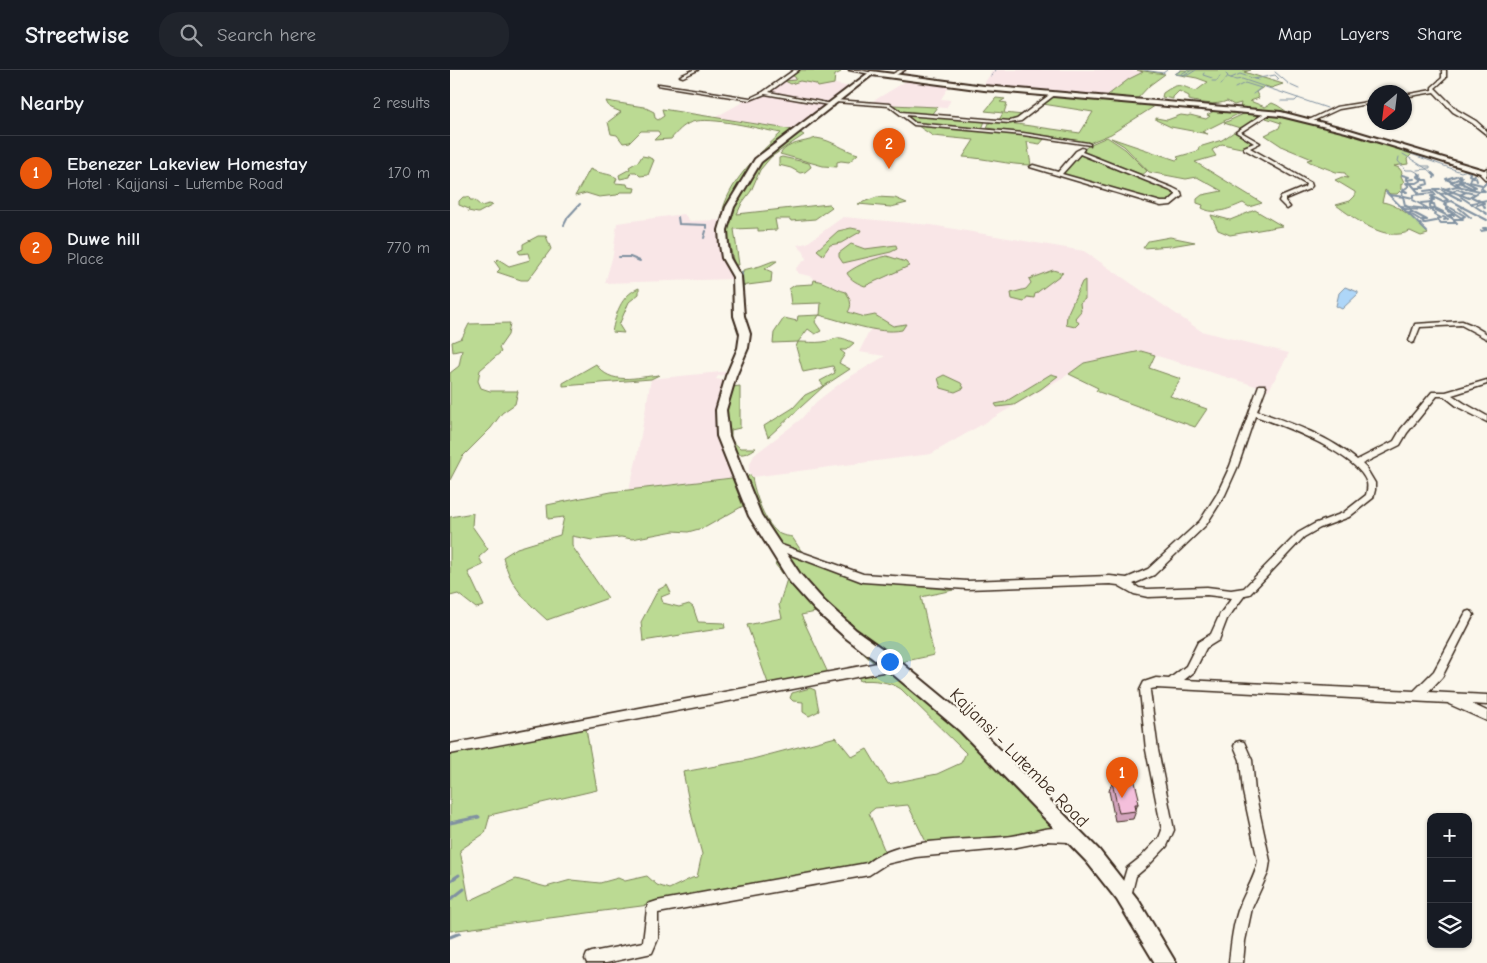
<!DOCTYPE html>
<html lang="en">
<head>
<meta charset="utf-8">
<style>
	:root { --surface:#171b24; --page:#20242c; --text:#f1f3f6; --muted:#9ea1a6; --line:#363941; --accent:#ea580c }
	body { margin:0; font-family:"Comic Neue",sans-serif; background:var(--page); color:var(--text) }
	.controls { position:absolute; right:15px; bottom:15px; display:grid; overflow:hidden; border-radius:10px; box-shadow:0 1px 4px #0004 }
	.controls button { width:45px; height:45px; display:grid; place-items:center; padding:0; border:0; border-bottom:1px solid var(--line); background:var(--surface); color:var(--text); font:25px sans-serif }
	.compass { position:absolute; left:917px; top:15px; width:45px; height:45px; border-radius:50%; background:var(--surface); box-shadow:0 1px 4px #0004; rotate:208deg }
	.you { position:absolute; left:439px; top:591px; width:18px; height:18px; margin:-12px; border:4px solid #fff; border-radius:50%; background:#1a73e8; box-shadow:0 0 0 8px #1a73e833 }
	.badge { display:grid; place-items:center; width:32px; height:32px; border-radius:50%; background:var(--accent); color:#fff; font-size:16px; font-weight:700 }
	.pin { position:absolute; translate:-50% -41px; filter:drop-shadow(0 1px 2px #0008) }
	.pin::after { content:''; position:absolute; top:26px; width:18px; height:15px; background:inherit; clip-path:polygon(0 0,100% 0,50% 100%) }
	.list { margin:0; padding:0; list-style:none }
	h2 { display:flex; justify-content:space-between; align-items:center; height:65px; margin:0; padding:0 20px; font-size:21px }
	h2 small { font-size:16px; font-weight:400; color:var(--muted) }
	.list li { display:grid; grid-template-columns:32px 1fr auto; gap:15px; align-items:center; box-sizing:border-box; height:75px; padding:0 20px; border-top:1px solid var(--line) }
	.list b { display:block; font-size:19px; white-space:nowrap }
	.list p { margin:0; font-size:16px; white-space:nowrap; color:var(--muted) }
	.list em { font-size:16px; font-style:normal; color:var(--muted) }
	.icon { flex:none; width:28px; height:28px; fill:none; stroke:currentColor; stroke-width:2; stroke-linecap:round; stroke-linejoin:round }
	.map { position:relative; flex:none; width:1037px; height:893px; overflow:hidden }
	header { display:flex; align-items:center; gap:30px; box-sizing:border-box; height:70px; padding:0 25px; background:var(--surface); border-bottom:1px solid var(--line) }
	header strong { font-size:24px }
	nav { display:flex; gap:28px; margin-inline-start:auto; font-size:18px }
	.search { width:350px; height:45px; background:var(--page); display:flex; align-items:center; gap:12px; box-sizing:border-box; padding:0 18px; border-radius:20px; color:var(--muted); font-size:19px }
	main { display:flex }
	aside { flex:1; background:var(--surface) }
	.map>svg:first-child { display:block }
	.built { fill:#f9e6e7 }
	.green { fill:#bbda93; stroke:#7b8258 }
	.water { fill:#aed6f8; stroke:#8091a1 }
	.lines { fill:none; stroke-linecap:round; stroke-linejoin:round }
	.stream-far2 { stroke:#8091a1; stroke-width:1 }
	.stream-far1 { stroke:#8091a1; stroke-width:2 }
	.stream { stroke:#8091a1; stroke-width:3 }
	.street-casing { stroke:#3b2a1e; stroke-width:3 }
	.secondary-casing { stroke:#3b2a1e; stroke-width:4 }
	.street { fill:#fbf7ec; fill-rule:evenodd }
	.secondary { fill:#fbf7ec; fill-rule:evenodd }
	.wall { fill:#d2a4bc; stroke:#3b2a1e }
	.building { fill:#f4bfdb; stroke:#3b2a1e }
	.labels { text-anchor:middle; dominant-baseline:central; stroke-width:4.5; stroke-linejoin:round; paint-order:stroke }
	.street-label { font-size:18px; fill:#3b2a1e; stroke:#fbf7ec }
</style>
</head>
<body>
<header>
<strong>Streetwise</strong>
<div class="search"><svg class="icon" aria-label="search" viewBox="0 0 24 24"><circle cx="10" cy="10" r="6"/><path d="M15 15l6 6"/></svg>Search here</div>
<nav><a>Map</a><a>Layers</a><a>Share</a></nav>
</header>
<main>
<aside>
<h2>Nearby<small>2 results</small></h2>
<ul class="list">
<li><span class="badge">1</span><div><b>Ebenezer Lakeview Homestay</b><p>Hotel · Kajjansi - Lutembe Road</p></div><em>170 m</em></li>
<li><span class="badge">2</span><div><b>Duwe hill</b><p>Place</p></div><em>770 m</em></li>
</ul>
</aside>
<div class="map">
<svg width="1037" height="893" viewBox="0 0 1037 893">
	<rect width="100%" height="100%" fill="#fbf7ec"/>
	<filter id="ink" filterUnits="userSpaceOnUse"><feTurbulence type="fractalNoise" baseFrequency=".02" numOctaves="2"/><feDisplacementMap in="SourceGraphic" scale="10" xChannelSelector="R" yChannelSelector="G"/><feConvolveMatrix kernelMatrix="1 2 1 2 8 2 1 2 1" color-interpolation-filters="sRGB"/></filter>
	<g filter="url(#ink)">
		<!-- built -->
		<g class="built">
			<path d="M543 0H681L694 2 679 9 654 28 532 17Z"/>
			<path d="M342 5 400 17 381 34 319 22Z"/>
			<path d="M458 10 500 15 491 29 501 30 496 38 420 33Z"/>
			<path d="M314 25H325L378 35 344 60 264 48 298 29Z"/>
			<path d="M234 144 240 151 274 150 272 186 282 209 155 213 163 185 167 153Z"/>
			<path d="M393 147 481 155 634 181 751 261 839 283 819 320 691 281 634 293 619 304 481 384 302 407 299 402V396L304 385 351 349 366 332 393 311 435 286 409 282 421 258 415 247 398 242 401 237 400 228 396 222 386 219 377 212 364 210 363 207 347 203 346 198 356 189 354 182 347 175 357 173Z"/>
			<path d="M280 301 274 305 268 306 266 309 272 310 276 314 269 340 287 407 179 420 187 387 201 309Z"/>
		</g>
		<!-- green -->
		<g class="green">
			<path d="M348 0H390L391 2 385 5 384 14 368 17 366 14 350 11 341 14 335 11 345 10 346 8 342 5Z"/>
			<path d="M687 0 715 4 700 15 686 30 654 28 679 9 693 2Z"/>
			<path d="M731 0H801L794 2 833 14 821 18 815 16 806 22 809 28 800 31 815 37 822 33C829 35 834 41 841 44L790 38 791 33 784 35 777 31C765 36 751 33 739 30V26L729 21 723 27V29L712 27 713 23C730 11 730 16 746 21L758 12 747 8 725 4Z"/>
			<path d="M604 26 708 34 661 64 639 73 537 58 539 53 545 51 630 63 643 42 593 34Z"/>
			<path d="M546 28 555 29 550 32 557 33 554 43 573 45C566 51 559 51 549 50L553 43 535 41Z"/>
			<path d="M156 31 194 37 204 42 205 48 208 50 214 46 212 39 344 60 307 89 274 143 273 139C282 108 309 84 331 63 309 59 262 46 242 52 233 55 227 62 221 69L204 70 210 64 208 61H191L180 72 173 73 167 65 161 64 158 52 171 42 159 37Z"/>
			<path d="M442 35 487 37 481 45 452 42Z"/>
			<path d="M769 38 796 40 752 62 758 64 721 57 706 50V48L717 50 731 45 738 46 740 45 756 49 760 46 757 45Z"/>
			<path d="M800 41 817 43 812 48 790 58 774 53Z"/>
			<path d="M821 43 860 51 1031 102V105L1016 98 963 83 957 89 958 94 944 96 949 98 952 102 951 106 954 112 951 114V120L947 124H940L935 120 932 132C948 134 968 151 978 164L971 166 960 161C936 173 905 149 886 135L900 131 905 126V122L885 110 892 107 898 108 895 103 886 102 860 92 857 90 862 89 833 77 815 65 829 58 831 53 816 48Z"/>
			<path d="M454 44 535 51 532 59 468 54 464 53Z"/>
			<path d="M468 56 529 60 595 68 590 74 577 72 581 95C558 95 536 88 513 87L524 70 483 66Z"/>
			<path d="M349 62 354 65 321 87 310 100 301 121 292 133 287 144 379 134 382 137 365 149 341 151 340 149H325L327 160 308 161V158L284 159 289 195H284L277 160 286 134 309 95Z"/>
			<path d="M784 62 802 71 803 74 791 78 772 74 762 80 766 86 745 92 812 133 799 137 793 133C781 138 765 146 752 138L753 135 747 133V129L752 125 772 121 747 107 736 109 699 102 674 76 661 68 726 90 729 89 727 87 748 81 749 77 772 70Z"/>
			<path d="M657 67 675 79 697 101 691 106 630 82 641 74Z"/>
			<path d="M366 68C382 70 393 80 408 84L399 92 391 91 387 92V97L373 96 330 84C338 72 353 73 366 68Z"/>
			<path d="M628 83 726 123 728 125 718 133H710L613 104Z"/>
			<path d="M192 86 198 87 204 90 198 105 190 106 186 102H181L180 107 170 109 169 105 180 99 179 97 189 91Z"/>
			<path d="M332 87 359 93 361 97 355 102 350 103 341 98 329 95V88Z"/>
			<path d="M140 99C149 104 159 103 167 108L165 113 177 114 178 117 185 118 184 122H170L167 125 149 127 136 123 125 126Z"/>
			<path d="M13 127H19L20 130H24L31 136 39 134 43 135 28 143 18 141 19 139 9 135V131Z"/>
			<path d="M427 127 445 128 457 133 441 137 408 134Z"/>
			<path d="M805 140 832 156 780 165 768 160 761 145 780 150Z"/>
			<path d="M401 158 411 160 410 162 391 173 380 175 373 185 367 180 388 161Z"/>
			<path d="M88 166H96L101 179 78 210H71L47 202 50 199 45 192 48 189 59 196 80 190 78 183 70 184 68 181 73 179V174Z"/>
			<path d="M720 167 745 172 721 176 693 178 698 171Z"/>
			<path d="M401 174 415 179 446 175 447 179 441 182 393 193 389 187V183Z"/>
			<path d="M437 186 456 192 459 196 415 216C409 214 400 210 397 203 409 194 423 189 437 186Z"/>
			<path d="M323 191H327L315 199 322 202 321 212 290 216 289 201 293 203V200L310 196Z"/>
			<path d="M603 200 613 203 585 224 584 228 577 227 574 232 562 229 561 223 576 219 581 213 579 209Z"/>
			<path d="M364 210C377 212 384 219 396 222 400 229 403 235 398 242L415 247 425 245 443 256 456 254 452 260C428 265 394 251 369 245L365 252 371 261 365 264 358 259 348 272C356 272 365 273 373 272 390 269 385 264 404 273L396 280H390L395 284 389 293 400 299 374 316 318 367 314 356 343 338 355 325 374 316 370 311 385 303 383 296 353 302 346 277 348 272 323 273 324 263 334 248 347 251 348 246 370 245 371 233 341 234 339 219 345 215 363 214Z"/>
			<path d="M635 210V229L630 233 631 241 625 248 629 253 625 257 616 255 617 245 632 212Z"/>
			<path d="M189 218V224L179 232 169 255 174 263 162 262C166 244 170 226 189 218Z"/>
			<path d="M60 253 58 265 49 278 51 282 30 300 28 311 31 318 40 321H68L65 334 52 343 41 358 12 387 0 410V303L9 296 12 280 3 282 2 272 12 268 19 254Z"/>
			<path d="M691 281 705 285 699 298 731 309 720 326 757 339 745 357 646 321 648 318 619 304 634 293Z"/>
			<path d="M146 294C160 316 187 307 209 305L201 309 113 316V313Z"/>
			<path d="M601 304 608 306 591 319 564 335 547 337 545 334 555 332Z"/>
			<path d="M494 305 511 313 514 318 505 322 491 318 488 308Z"/>
			<path d="M290 316V358L281 360V370L290 378H306C279 397 277 368 276 348 276 343 275 337 276 332 277 327 280 322 282 317Z"/>
			<path d="M299 405 302 407C304 422 316 457 330 464 334 466 339 466 342 467L352 482 326 473 309 447 296 410Z"/>
			<path d="M282 408 293 436 256 457 238 462 224 461 182 469 171 467 142 470 122 466V476L158 528 97 550C75 530 61 517 53 487L67 478 110 465 114 447 98 449 97 435 161 422Z"/>
			<path d="M23 443 22 456 38 479 29 487 33 495 18 502 34 536 26 538 8 524 0 526V447Z"/>
			<path d="M344 485 370 496 416 511 503 520 471 527 484 585 447 593C405 562 369 534 339 491L338 486Z"/>
			<path d="M329 491 429 593 423 596 424 593 366 542 351 545 378 603 318 613 297 555 332 548 329 535 337 509 325 494Z"/>
			<path d="M217 515 221 523 211 527 213 533 229 537 239 534 243 537 248 552 274 553 275 558 193 571 191 552 208 520Z"/>
			<path d="M435 603 446 605 493 643 612 762 600 758 569 767 478 776 458 735 425 738 419 743 436 784 415 795 284 816 199 835 0 861V683L136 659 147 720 40 745 35 763 10 780 19 831 66 809 96 817 121 810 150 813 168 808 175 811 197 806 207 815 219 819 242 808 247 807 252 784 242 747 233 702 299 690 386 667 402 687 417 679 438 714 487 704 511 693 516 683 451 619C441 612 422 609 410 611L408 605Z"/>
			<path d="M360 618 365 620 369 641 359 646 353 642V632L343 631 340 628 342 623Z"/>
		</g>
		<!-- water -->
		<path class="water" d="M895 217 908 222V224L892 239 886 236 889 223Z"/>
		<g class="lines">
			<!-- stream-far2 -->
			<g class="stream-far2">
				<path d="M694 0 713 3 717 0"/>
				<path d="M731 0 725 4 738 5 746 0"/>
				<path d="M825 2 840 15 849 19"/>
				<path d="M754 3 753 5 762 8"/>
				<path d="M731 4 738 0"/>
				<path d="M735 4 742 0"/>
				<path d="M541 6 546 0"/>
				<path d="M778 7 786 10 792 9 877 38"/>
				<path d="M781 8 790 4 808 10"/>
				<path d="M804 9 825 5 829 9 823 10"/>
				<path d="M762 11H767L770 6"/>
				<path d="M771 15 778 6 776 4"/>
				<path d="M785 18 795 13 811 18 803 24"/>
				<path d="M831 31H845L848 28"/>
				<path d="M950 80 1011 102 1017 100"/>
				<path d="M953 84 977 99 967 100"/>
				<path d="M964 84 975 88"/>
				<path d="M949 87 948 91 956 100H963L970 104"/>
				<path d="M972 96H980V98H977"/>
				<path d="M1008 96 1020 103 1019 104"/>
				<path d="M977 99 983 104"/>
			</g>
			<!-- stream-far1 -->
			<g class="stream-far1">
				<path d="M982 103 985 106 984 108"/>
				<path d="M1020 103 1019 105 1026 108 1027 111"/>
				<path d="M952 105 959 107 956 108 969 123"/>
				<path d="M1025 105 1022 106 1020 112 1032 115"/>
				<path d="M1011 109 1026 117H1023"/>
				<path d="M957 110 964 109"/>
				<path d="M998 110 996 109 1006 106"/>
				<path d="M1009 110 1011 111 1009 112 1024 119"/>
				<path d="M1006 115 998 110 1004 111 1012 107 1008 106 1010 105"/>
				<path d="M1010 116 1006 113 1013 112"/>
				<path d="M965 118H974L971 116 978 114 977 110H973L970 106"/>
				<path d="M993 118 1019 128 1030 121H1035L1031 118 1037 112"/>
				<path d="M990 119H984L998 130 994 131"/>
				<path d="M995 119 1007 116 1030 121"/>
				<path d="M992 120 1011 130"/>
				<path d="M974 121 982 120"/>
				<path d="M1004 121 1007 119 1015 122"/>
				<path d="M936 122 977 162"/>
				<path d="M991 124 1004 122"/>
				<path d="M940 125 954 127"/>
				<path d="M1010 125 1016 122 1025 124"/>
				<path d="M954 126 963 128V125L984 123"/>
				<path d="M1011 127 1037 144"/>
				<path d="M1022 127 1034 133 1027 135"/>
				<path d="M963 130 986 143 984 144 991 148 987 149 991 153H1007L999 145H1004L996 139 999 137 994 135 997 134 981 126 986 125 982 120"/>
				<path d="M980 132 983 134H980V137L1004 149"/>
				<path d="M997 132 1002 131 1013 137"/>
				<path d="M971 133 982 132 981 130H984L982 128H985"/>
				<path d="M1022 133 1037 130"/>
				<path d="M984 134 985 138 993 142"/>
				<path d="M1033 134 1035 138"/>
				<path d="M951 136 977 139"/>
				<path d="M958 137 955 135 952 122H957L953 120 959 116 956 113H967L972 110 967 106 971 105 968 103"/>
				<path d="M1012 137 1037 150"/>
				<path d="M997 138 1013 149H1005"/>
				<path d="M1001 138 1015 146 1011 148"/>
				<path d="M1009 138 1021 148"/>
				<path d="M953 139 978 140"/>
				<path d="M960 140 962 142 959 143 975 153"/>
				<path d="M962 142 977 150H972"/>
				<path d="M228 147 229 154 257 155V158"/>
				<path d="M993 147 998 149 994 150"/>
				<path d="M970 154 986 151"/>
				<path d="M114 155 118 147 130 134"/>
				<path d="M1031 161 1037 160 1033 158H1037"/>
				<path d="M254 168 256 161"/>
				<path d="M169 187H180L190 191"/>
				<path d="M292 203 293 226"/>
				<path d="M293 226 294 244"/>
			</g>
			<!-- stream -->
			<g class="stream">
				<path d="M0 753 29 747"/>
				<path d="M0 811 9 805"/>
				<path d="M0 830 14 819"/>
				<path d="M0 867 10 863"/>
			</g>
			<!-- street casing -->
			<g class="street-casing">
				<g id="street">
					<path d="M243 0H248L233 7 230 6Z"/>
					<path d="M344 0H349L319 22 382 34 384 36 315 24 300 30 207 15 209 14 300 28 313 22Z"/>
					<path d="M399 0H409L423 3 421 4Z"/>
					<path d="M450 0H455L442 7 439 6Z"/>
					<path d="M992 0H996V8L985 18 1007 40 1026 51 1037 61V65L1022 53 1003 42 984 22 954 27V25L982 20V17L992 8Z"/>
					<path d="M602 23 606 24 571 51 560 53 455 45 465 53 573 63 638 73 640 74V75L573 65 464 55 439 36 385 32 383 31 385 30 440 34 451 42 560 51 567 49Z"/>
					<path d="M924 31V33L889 39 863 51 859 50 886 37Z"/>
					<path d="M818 41 822 42 791 62 810 73 800 78 861 113 862 116 859 119 835 129V131L840 137 837 139 829 131 831 127 855 117 856 114 794 79V77L804 73 786 62Z"/>
					<path d="M632 78 634 79 632 82 723 118 731 122 732 126 721 135 711 136 580 97 583 95 608 102 626 81ZM630 84 719 120 726 124V125L718 132H711L612 104Z"/>
					<path d="M1037 98 1036 104 1037 111 1030 104Z"/>
					<path d="M1012 251 1022 255 1037 264V269L1011 255 970 257 964 272 962 273 959 271 965 254Z"/>
					<path d="M1037 310V314L1002 325 1014 333 1037 346V352L1008 337 994 326H987L957 363 950 375 912 394 916 398 925 413V420L923 428 899 447 870 458 854 467 800 524 795 525 777 549 769 570 756 578 744 602 734 610 964 621 984 601 1016 542 1019 541 1022 542 1024 545 1022 548 992 607 978 622 1037 625V635L1022 634 1037 641V651L999 634 998 633 706 618 701 619 700 621 708 680 724 760 717 776 699 795 686 806 680 830 675 831 670 830 669 825 677 798 691 787 709 768 712 760 696 680 690 620 694 612 706 608 719 609 736 596 748 572 761 564 770 544 782 528 757 525 698 527 684 524 668 515 660 514 517 519 413 512 320 477 318 475 320 473 323 472 413 504 517 511 660 506 677 508 698 499 750 451 767 424 780 396 809 315H815L816 317 807 341C841 353 879 366 907 390L944 371 951 359 982 322H996ZM805 346C832 355 908 384 917 413 918 417 917 421 916 425L893 443 864 454 848 463 794 518 781 520 757 517 698 519 689 518 683 514 704 505 756 455 775 425 788 396Z"/>
					<path d="M443 590 447 592 448 595 447 598 443 600 0 684V674Z"/>
					<path d="M790 671 794 672 802 690 805 722 820 791 818 803 802 838 795 871 793 893H779C781 874 783 853 790 835 796 820 805 807 808 791L793 722 790 690 784 676 786 672Z"/>
					<path d="M603 758 623 762 625 766 623 770 619 772 597 771 562 778 466 787 436 794 419 805 208 843V869L202 883 156 893H137L135 889 137 884 142 882 193 872 197 839 198 834 207 831 417 793C453 765 518 772 562 766 576 764 589 759 603 758Z"/>
				</g>
			</g>
			<!-- secondary casing -->
			<g class="secondary-casing">
				<path id="secondary" d="M421 1 534 16 831 42 900 60 1037 101V105L896 62 831 46 534 20 422 5 311 92 284 137 277 160 278 175 280 188 291 207 294 246 300 264 298 278 286 306 276 340 279 366 311 445 350 504 375 532 406 560 448 590 522 651 649 780 689 831 726 893H705L667 830 637 792 510 661 438 600 396 568 365 540 340 512 299 446 267 366 266 340 276 306 288 278 290 264 284 246 283 207 272 188 270 175 269 160 276 137 305 89Z"/>
			</g>
			<!-- street -->
			<use href="#street" class="street"/>
			<!-- secondary -->
			<use href="#secondary" class="secondary"/>
		</g>
		<!-- wall -->
		<path class="wall" d="M672 709 687 731 688 734 686 739V741L683 749 665 751 659 721 662 712H671Z"/>
		<!-- building -->
		<path class="building" d="M684 708 689 728 687 729 688 734H685L686 741 669 743 662 712H672V709Z"/>
	</g>
	<g class="labels">
		<!-- street labels -->
		<g class="street-label">
			<text transform="translate(569 688) rotate(45)">Kajjansi - Lutembe Road</text>
		</g>
	</g>
</svg>
<div class="controls">
<button>+</button>
<button>−</button>
<button><svg class="icon" aria-label="layers" viewBox="0 0 24 24"><path d="M12 4l9 5-9 5-9-5zM3 14l9 5 9-5"/></svg></button>
</div>
<svg class="compass" viewBox="-18 -18 36 36"><path d="M0-13l5 13h-10z" fill="#e53935"/><path d="M0 13l5-13h-10z" fill="#9ea1a6"/></svg>
<div class="you"></div>
<div class="pin badge" style="left:672px;top:728px">1</div>
<div class="pin badge" style="left:439px;top:99px">2</div>
</div>
</main>
</body>
</html>
